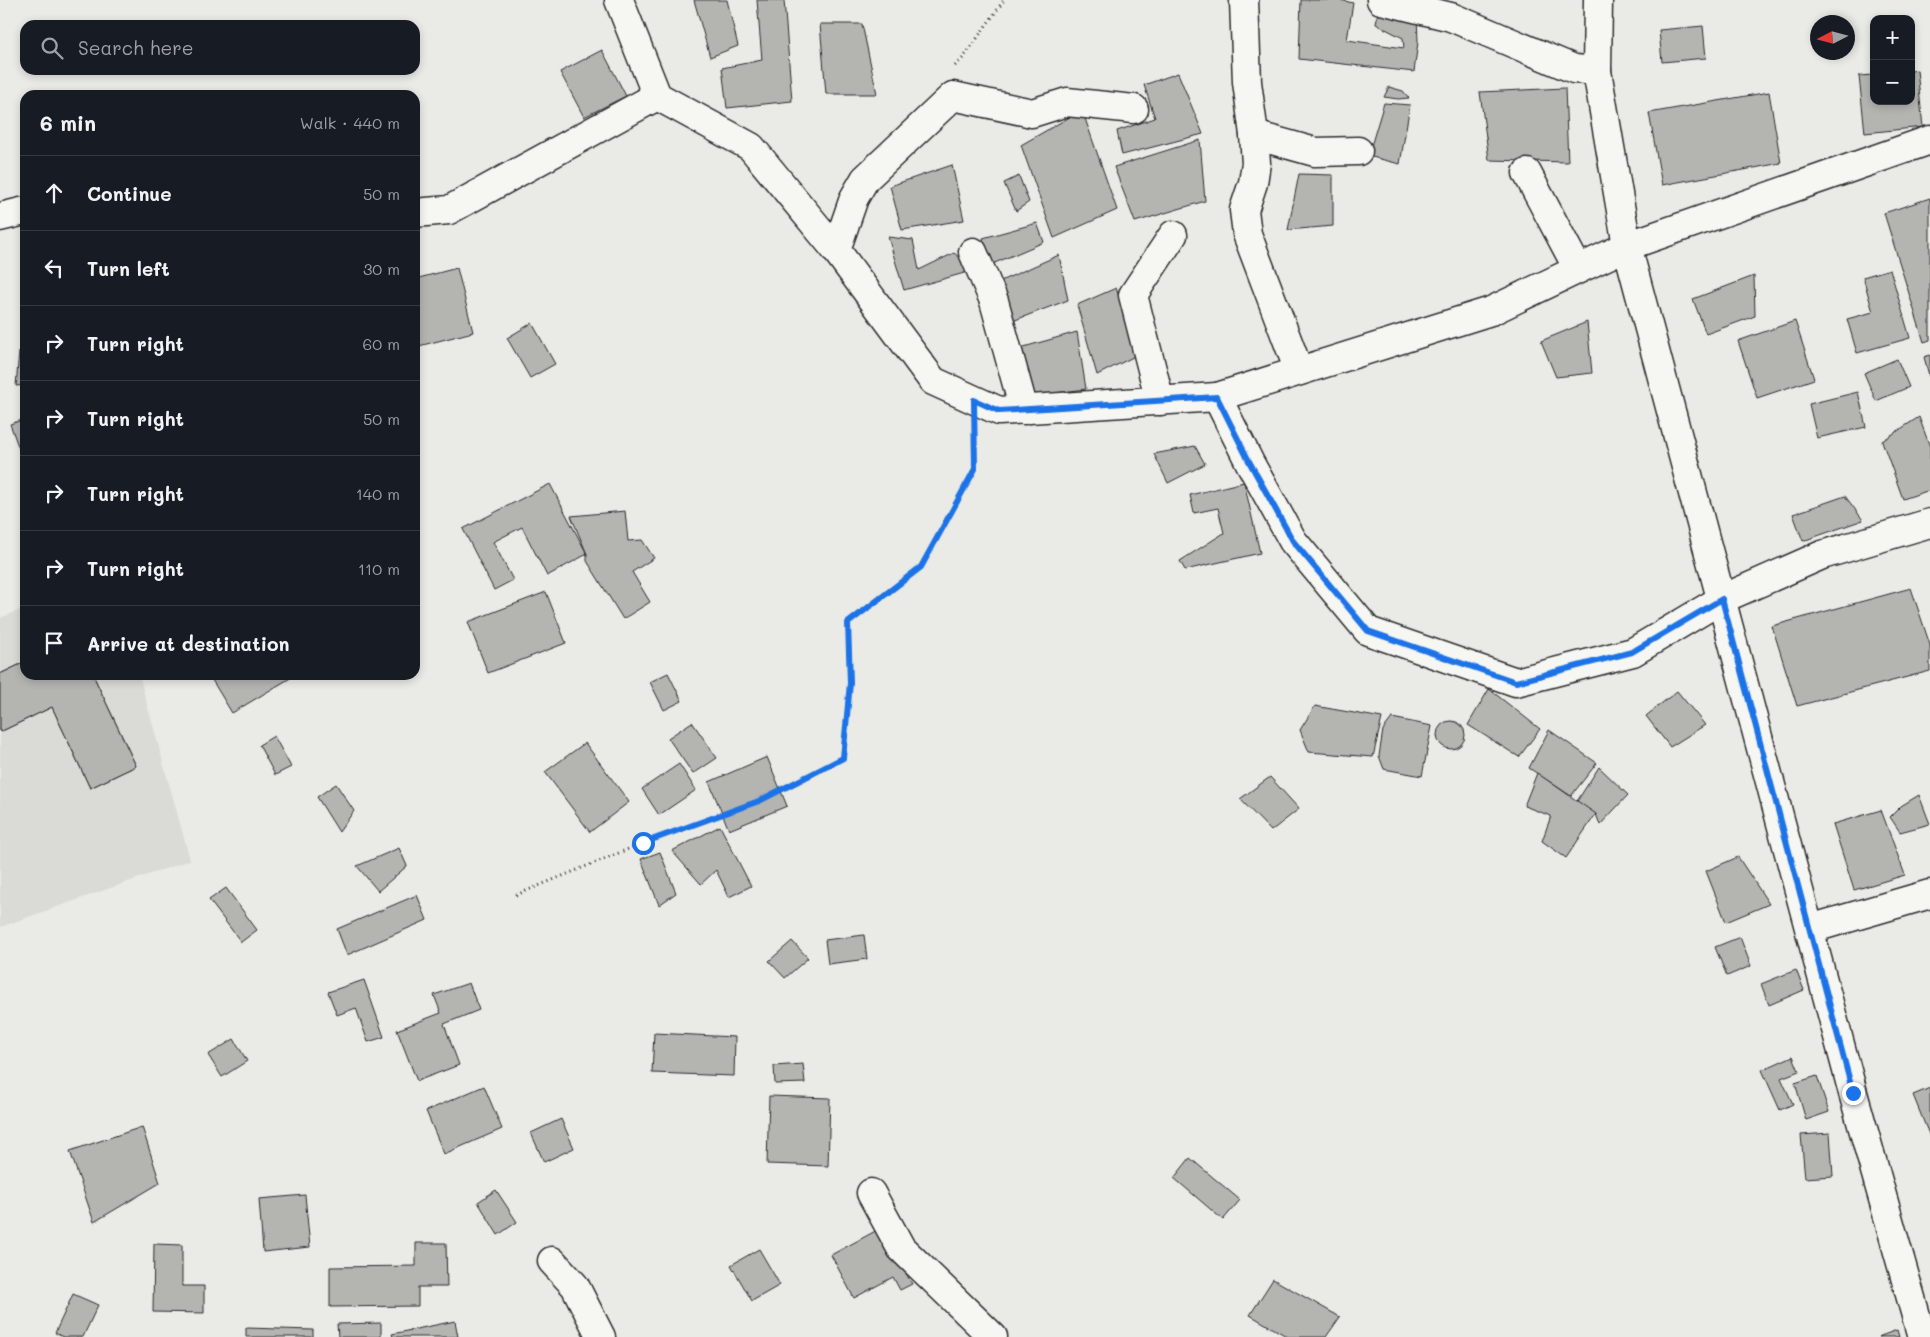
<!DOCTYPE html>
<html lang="en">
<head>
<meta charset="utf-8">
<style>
	:root { --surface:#171b24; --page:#20242c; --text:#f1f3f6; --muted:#9ea1a6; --line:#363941 }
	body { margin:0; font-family:Mali,sans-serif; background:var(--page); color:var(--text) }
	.controls { position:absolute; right:15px; top:15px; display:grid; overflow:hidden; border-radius:10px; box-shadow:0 2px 8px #0003 }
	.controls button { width:45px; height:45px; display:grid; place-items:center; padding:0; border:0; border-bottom:1px solid var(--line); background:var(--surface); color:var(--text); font:25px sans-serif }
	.compass { position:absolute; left:1810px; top:15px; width:45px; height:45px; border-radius:50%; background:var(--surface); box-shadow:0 2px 8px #0003; rotate:264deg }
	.stop { position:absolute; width:15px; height:15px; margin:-11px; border:4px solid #1a73e8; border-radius:50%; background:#fff }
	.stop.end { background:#1a73e8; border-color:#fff; box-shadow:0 1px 5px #0008 }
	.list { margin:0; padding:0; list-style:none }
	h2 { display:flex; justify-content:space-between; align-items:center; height:65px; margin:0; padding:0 20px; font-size:21px }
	h2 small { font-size:16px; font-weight:400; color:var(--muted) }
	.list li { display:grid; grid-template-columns:32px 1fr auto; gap:15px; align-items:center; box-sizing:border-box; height:75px; padding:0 20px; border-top:1px solid var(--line) }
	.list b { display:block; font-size:19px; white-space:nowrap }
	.list em { font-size:16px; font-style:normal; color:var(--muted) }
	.icon { flex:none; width:28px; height:28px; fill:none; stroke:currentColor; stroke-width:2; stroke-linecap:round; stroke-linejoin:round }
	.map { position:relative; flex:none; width:1930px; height:1337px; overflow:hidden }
	.search { position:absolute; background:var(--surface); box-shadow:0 2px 8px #0003; left:20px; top:20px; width:400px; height:55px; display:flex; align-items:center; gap:12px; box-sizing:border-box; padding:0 18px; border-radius:15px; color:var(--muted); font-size:19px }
	.panel { position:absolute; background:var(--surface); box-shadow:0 2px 8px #0003; left:20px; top:90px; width:400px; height:590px; border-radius:15px }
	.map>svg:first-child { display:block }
	.built { fill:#dadad6 }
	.building { fill:#b4b4b1; stroke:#2b2b2b }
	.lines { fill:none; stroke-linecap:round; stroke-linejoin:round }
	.minor-casing { stroke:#2b2b2b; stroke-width:31 }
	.path { stroke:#2b2b2b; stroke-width:3; stroke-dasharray:1 4; stroke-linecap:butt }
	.minor { stroke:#f6f6f2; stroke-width:28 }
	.route { stroke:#1a73e8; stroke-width:6 }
</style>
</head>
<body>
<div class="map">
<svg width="1930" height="1337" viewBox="0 0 1930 1337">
	<rect width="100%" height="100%" fill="#eaeae6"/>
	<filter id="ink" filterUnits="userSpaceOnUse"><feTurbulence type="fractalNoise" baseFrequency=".02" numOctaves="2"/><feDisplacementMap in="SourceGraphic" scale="10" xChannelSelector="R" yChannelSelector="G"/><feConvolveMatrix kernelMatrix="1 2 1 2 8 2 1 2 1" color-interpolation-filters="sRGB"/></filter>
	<g filter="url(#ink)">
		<!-- built -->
		<path class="built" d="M25 608V675H139L190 860 0 927V618Z"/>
		<!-- building -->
		<g class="building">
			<path d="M694 0H727L738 46 710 57Z"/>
			<path d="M757 0H784L792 101 727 108 722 68 762 60Z"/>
			<path d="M1301 0H1340L1353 3 1347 40 1404 48 1403 38 1376 24 1379 6 1417 15 1418 42 1414 72 1299 59Z"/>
			<path d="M820 24H862L877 94H826Z"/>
			<path d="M1703 26 1706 58 1662 62 1659 30Z"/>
			<path d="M602 50 626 96 584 117 560 72Z"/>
			<path d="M1917 70 1923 127 1865 133 1859 76 1874 75V101H1911V71Z"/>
			<path d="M1178 73 1203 134 1122 155 1117 131 1155 118 1144 85Z"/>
			<path d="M1389 87 1403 91 1409 98 1398 99 1384 97Z"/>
			<path d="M1565 88 1568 162 1489 160 1480 92Z"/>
			<path d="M1769 92 1781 163 1662 185 1649 113Z"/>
			<path d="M1384 103 1410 105 1400 164 1368 156Z"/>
			<path d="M1082 110 1117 210 1054 238 1021 145Z"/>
			<path d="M1200 140 1205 201 1135 222 1114 167Z"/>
			<path d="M952 165 964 220 902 230 890 186Z"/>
			<path d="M1299 174 1333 175V226L1288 230Z"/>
			<path d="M1019 176 1029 202 1016 211 1004 183Z"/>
			<path d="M1930 198V340L1924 342 1884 213Z"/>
			<path d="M1037 223 1044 242 990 265 983 238Z"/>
			<path d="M888 237 913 240 919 270 954 253 975 270 904 290Z"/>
			<path d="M1059 255 1068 300 1010 322 996 283Z"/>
			<path d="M457 268 473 332 415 347V279Z"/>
			<path d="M1890 269 1910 338 1857 353 1847 319 1873 312 1863 277Z"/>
			<path d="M1754 276 1755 316 1706 334 1693 299Z"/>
			<path d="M1116 288 1139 354 1097 375 1077 305Z"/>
			<path d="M1795 321 1814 379 1757 398 1738 341Z"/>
			<path d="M1587 322 1592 373 1556 377 1541 341Z"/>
			<path d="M532 323 555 364 530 378 507 338Z"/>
			<path d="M1077 332 1086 389 1031 396 1013 350Z"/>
			<path d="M19 352H25V385L16 386Z"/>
			<path d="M1930 355V379L1924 357Z"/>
			<path d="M1897 359 1909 387 1876 401 1864 373Z"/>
			<path d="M1858 392 1866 427 1817 438 1809 404Z"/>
			<path d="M1919 417 1930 447V490L1903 499 1882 441Z"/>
			<path d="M25 419V456L22 457 10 424Z"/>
			<path d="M1195 446 1205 464 1168 483 1154 454Z"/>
			<path d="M1244 482 1260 553 1185 570 1180 561 1224 533 1218 508 1194 513 1190 495Z"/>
			<path d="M550 484 587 554 547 576 522 527 493 542 513 580 494 590 463 529Z"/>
			<path d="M1845 496 1863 520 1803 541 1793 514Z"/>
			<path d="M625 511 628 541 642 540 654 558 632 572 650 602 623 619 587 561V554L571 516Z"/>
			<path d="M1911 588 1930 645V671L1797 706 1772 626Z"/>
			<path d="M546 592 566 643 488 673 468 622Z"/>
			<path d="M25 662V675H93L136 766 90 788 52 707 0 732V674Z"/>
			<path d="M25 662V675H93L136 766 90 788 52 707 0 732V674Z"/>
			<path d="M668 673 682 701 664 710 650 682Z"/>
			<path d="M209 675H291L292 677 232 713Z"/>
			<path d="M1489 689 1540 729 1519 757 1468 725Z"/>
			<path d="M1677 691 1705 725 1670 747 1646 716Z"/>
			<path d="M1315 706 1382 718 1373 757 1309 752 1300 730Z"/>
			<path d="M1392 718 1432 726 1422 776 1384 769 1379 756 1383 730Z"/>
			<circle cx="1451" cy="735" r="14"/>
			<path d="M692 722 717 758 693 774 668 738Z"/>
			<path d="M1549 730 1597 763 1571 796 1529 768Z"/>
			<path d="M274 736 291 767 275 775 259 745Z"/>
			<path d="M585 743 629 802 590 832 545 772Z"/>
			<path d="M767 757 787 806 729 830 709 782Z"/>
			<path d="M679 764 696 790 659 815 642 789Z"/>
			<path d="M1599 767 1628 795 1600 825 1596 814 1574 806Z"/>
			<path d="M1537 773 1596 814 1566 858 1542 841 1551 816 1524 806Z"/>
			<path d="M1270 777 1299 809 1271 831 1240 799Z"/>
			<path d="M336 784 354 811 339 832 317 797Z"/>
			<path d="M1919 795 1930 824 1900 832 1890 817 1901 806Z"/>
			<path d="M1881 810 1905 875 1854 890 1833 824Z"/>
			<path d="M720 826 751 886 729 897 716 870 701 884 672 851Z"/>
			<path d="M399 848 407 866 378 891 357 866Z"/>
			<path d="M660 852 676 893 659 905 641 859Z"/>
			<path d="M1738 857 1769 904 1726 922 1706 871Z"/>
			<path d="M226 888 257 930 241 942 209 900Z"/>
			<path d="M417 895 427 920 347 955 337 929Z"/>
			<path d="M864 935 867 959 828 964 825 940Z"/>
			<path d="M1740 937 1751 966 1727 976 1715 947Z"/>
			<path d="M792 941 808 958 785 978 769 961Z"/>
			<path d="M1796 970 1804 990 1769 1005 1761 984Z"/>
			<path d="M364 980 384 1037 368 1042 356 1008 337 1015 328 992Z"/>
			<path d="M469 983 479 1010 444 1024 459 1065 417 1081 397 1030 441 1013 434 995Z"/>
			<path d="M654 1033 735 1037 734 1076 652 1073Z"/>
			<path d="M234 1039 247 1061 222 1077 208 1055Z"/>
			<path d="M1793 1056 1799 1071 1781 1078 1793 1104 1780 1110 1762 1070Z"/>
			<path d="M803 1064 805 1083 775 1084 774 1066Z"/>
			<path d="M1817 1076 1829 1112 1806 1120 1795 1083Z"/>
			<path d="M484 1086 502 1129 444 1154 426 1111Z"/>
			<path d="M1930 1088V1137L1913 1095Z"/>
			<path d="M769 1096 830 1098 828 1166 767 1164Z"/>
			<path d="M561 1119 574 1148 544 1162 531 1133Z"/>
			<path d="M142 1127 160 1183 94 1222 70 1151Z"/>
			<path d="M1830 1133 1833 1176 1805 1178 1801 1135Z"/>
			<path d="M1190 1158 1240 1200 1223 1220 1174 1178Z"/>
			<path d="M496 1190 517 1222 498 1235 478 1202Z"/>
			<path d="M305 1195 310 1247 263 1252 259 1199Z"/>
			<path d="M881 1228 912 1284 900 1290 893 1277 854 1298 831 1255Z"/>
			<path d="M416 1243H446L447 1287H418V1306L330 1307V1267L416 1266Z"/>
			<path d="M154 1244 182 1245V1286H204V1313L153 1312Z"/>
			<path d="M759 1249 780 1285 752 1301 731 1265Z"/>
			<path d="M1273 1279 1340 1317 1326 1337H1288L1250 1315Z"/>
			<path d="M73 1294 98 1305 83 1337H63L55 1333Z"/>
			<path d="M455 1321 458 1337H393L392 1334Z"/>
			<path d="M381 1323V1337H338L337 1324Z"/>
			<path d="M246 1328 313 1330V1337H246Z"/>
			<path d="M1897 1330 1899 1337H1878Z"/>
		</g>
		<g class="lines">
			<!-- minor casing -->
			<g class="minor-casing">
				<g id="minor">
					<path d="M619 0 657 96 751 147 836 250 933 381 999 411 1217 397 1250 463 1293 541 1368 631 1516 682 1633 652 1722 599 1822 555 1930 523"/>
					<path d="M1244 0 1247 82 1254 135 1256 163 1253 183 1244 210 1247 234 1299 371"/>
					<path d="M1381 0 1451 17 1574 69 1597 71"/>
					<path d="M1598 0 1597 71 1627 246 1853 1093 1922 1337"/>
					<path d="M1254 135 1315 152 1358 151"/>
					<path d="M1527 173 1578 269"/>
					<path d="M415 213 449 210 657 96"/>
					<path d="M0 217 25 211"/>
					<path d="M836 250 854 198 865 179 953 96 1032 113 1067 102 1134 109"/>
					<path d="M973 252 994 301 1024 410"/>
					<path d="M1217 397 1491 311 1627 246 1930 140"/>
					<path d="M1160 401 1133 295 1173 235"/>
					<path d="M1810 929 1930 894"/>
					<path d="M871 1193 901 1248 993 1337"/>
					<path d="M552 1261 575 1286 601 1337"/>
				</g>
			</g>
			<!-- path -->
			<g class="path">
				<path d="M955 66 964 57 1004 0"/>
				<path d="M516 895 643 843 759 801 843 758 850 683 848 623 921 567 975 469V433"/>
			</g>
			<!-- minor -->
			<use href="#minor" class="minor"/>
		</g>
	</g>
	<g class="lines" filter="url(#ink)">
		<!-- route -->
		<path class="route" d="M643 843 759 801 843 758 850 683 848 623 921 567 975 469 974 400 999 411 1217 397 1250 463 1293 541 1368 631 1516 682 1632 652 1722 599 1853 1093"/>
	</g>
</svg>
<div class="controls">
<button>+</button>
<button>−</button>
</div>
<svg class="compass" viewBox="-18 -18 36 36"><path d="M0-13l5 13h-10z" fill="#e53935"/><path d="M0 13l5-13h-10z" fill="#9ea1a6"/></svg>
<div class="stop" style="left:643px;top:843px"></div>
<div class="stop end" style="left:1853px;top:1093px"></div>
<div class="search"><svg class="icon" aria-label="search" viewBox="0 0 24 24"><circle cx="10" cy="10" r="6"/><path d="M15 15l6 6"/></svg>Search here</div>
<section class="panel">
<h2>6 min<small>Walk · 440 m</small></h2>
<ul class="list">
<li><svg class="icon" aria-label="ahead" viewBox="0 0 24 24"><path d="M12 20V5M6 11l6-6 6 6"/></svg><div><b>Continue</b></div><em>50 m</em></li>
<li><svg class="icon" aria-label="left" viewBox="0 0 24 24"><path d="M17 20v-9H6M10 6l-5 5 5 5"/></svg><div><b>Turn left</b></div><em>30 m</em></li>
<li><svg class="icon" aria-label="right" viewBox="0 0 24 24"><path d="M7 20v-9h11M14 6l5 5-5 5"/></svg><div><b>Turn right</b></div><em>60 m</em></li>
<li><svg class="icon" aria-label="right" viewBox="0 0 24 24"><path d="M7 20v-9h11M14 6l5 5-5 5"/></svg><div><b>Turn right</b></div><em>50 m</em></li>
<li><svg class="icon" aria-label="right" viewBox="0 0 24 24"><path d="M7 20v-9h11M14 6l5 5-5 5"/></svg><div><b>Turn right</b></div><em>140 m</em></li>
<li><svg class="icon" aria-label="right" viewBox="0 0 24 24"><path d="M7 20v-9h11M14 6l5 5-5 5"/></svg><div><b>Turn right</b></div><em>110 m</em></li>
<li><svg class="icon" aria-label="arrive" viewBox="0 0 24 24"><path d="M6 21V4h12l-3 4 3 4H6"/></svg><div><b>Arrive at destination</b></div></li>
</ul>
</section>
</div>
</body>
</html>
